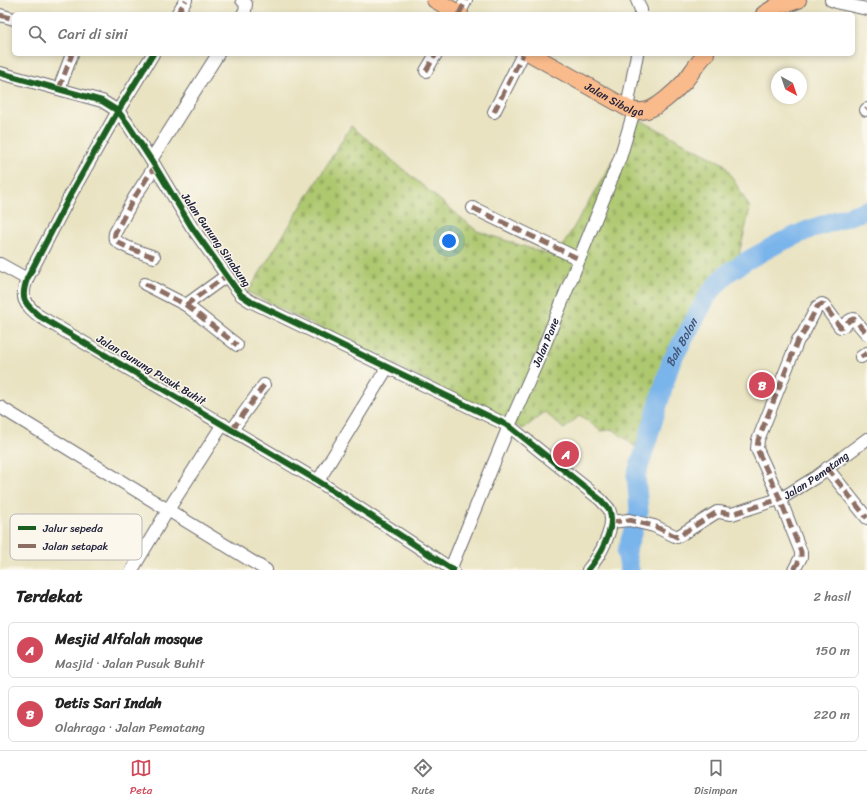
<!DOCTYPE html>
<html lang="id">
<head>
<meta charset="utf-8">
<style>
	:root { --surface:#fff; --page:#f2f2f2; --text:#222; --muted:#767676; --line:#e0e0e0; --accent:#d1495b }
	body { margin:0; font-family:Sriracha,sans-serif; background:var(--page); color:var(--text) }
	.compass { position:absolute; left:771px; top:68px; width:36px; height:36px; border-radius:50%; background:var(--surface); box-shadow:0 2px 6px #0003; rotate:140deg }
	.you { position:absolute; left:449px; top:241px; width:14px; height:14px; margin:-10px; border:3px solid #fff; border-radius:50%; background:#1a73e8; box-shadow:0 0 0 6px #1a73e833 }
	.badge { display:grid; place-items:center; width:26px; height:26px; border-radius:50%; background:var(--accent); color:#fff; font-size:13px; font-weight:700 }
	.pin { position:absolute; translate:-50% -50%; border:2px solid #fff; box-shadow:0 1px 4px #0006 }
	.list { margin:0; padding:0; list-style:none }
	h2 { display:flex; justify-content:space-between; align-items:center; height:52px; margin:0; padding:0 16px; font-size:17px }
	h2 small { font-size:13px; font-weight:400; color:var(--muted) }
	.list li { display:grid; grid-template-columns:26px 1fr auto; gap:12px; align-items:center; box-sizing:border-box; height:56px; margin:0 8px 8px; padding:0 8px; border:1px solid var(--line); border-radius:6px }
	.list b { display:block; font-size:15px; white-space:nowrap }
	.list p { margin:0; font-size:13px; white-space:nowrap; color:var(--muted) }
	.list em { font-size:13px; font-style:normal; color:var(--muted) }
	.icon { flex:none; width:22px; height:22px; fill:none; stroke:currentColor; stroke-width:2; stroke-linecap:round; stroke-linejoin:round }
	.map { position:relative; flex:none; width:867px; height:570px; overflow:hidden }
	.search { position:absolute; background:var(--surface); box-shadow:0 2px 6px #0003; left:12px; right:12px; top:12px; height:44px; display:flex; align-items:center; gap:10px; box-sizing:border-box; padding:0 14px; border-radius:6px; color:var(--muted); font-size:15px }
	.sheet { height:180px; background:var(--surface) }
	nav { display:flex; justify-content:space-around; align-items:center; box-sizing:border-box; height:56px; border-top:1px solid var(--line); background:var(--surface); font-size:11px; color:var(--muted) }
	nav a { display:grid; justify-items:center; gap:2px }
	nav .on { color:var(--accent) }
	.map>svg:first-child { display:block }
	.cemetery { fill:url(#cemetery-stones); stroke:#687555 }
	.lines { fill:none; stroke-linecap:round; stroke-linejoin:round }
	.river { stroke:#79b4eb; stroke-width:19 }
	.minor-casing { stroke:#68666a; stroke-width:14 }
	.major-casing { stroke:#68666a; stroke-width:18 }
	.minor { stroke:#fff; stroke-width:12 }
	.major { stroke:#fabb8c; stroke-width:16 }
	.quiet { stroke:#8d6e63; stroke-width:5; stroke-dasharray:10 5; stroke-linecap:butt }
	.cycleway-casing { stroke:#fbf7ec; stroke-width:8 }
	.cycleway { stroke:#1b5e20; stroke-width:6 }
	.labels { text-anchor:middle; dominant-baseline:central; stroke-width:3; stroke-linejoin:round; paint-order:stroke }
	.street-label { font-size:11px; fill:#22223b; stroke:#fbf7ec }
	.water-label { font-size:12px; font-style:italic; fill:#405579; stroke:#fbf7ec }
	.key { fill:#fbf7ec; stroke:#bab7b7; stroke-width:1 }
	.key-label { font-size:11px; fill:#22223b }
</style>
</head>
<body>
<div class="map">
<svg width="867" height="570" viewBox="0 0 867 570">
	<defs>
		<pattern id="cemetery-stones" width="16" height="16" patternUnits="userSpaceOnUse"><rect width="16" height="16" fill="#aec86f"/><path d="M2 7V4a2 2 0 0 1 4 0v3zM10 15v-3a2 2 0 0 1 4 0v3z" fill="#95ac61"/></pattern>
	</defs>
	<rect width="100%" height="100%" fill="#fbf7ec"/>
	<filter id="ink" filterUnits="userSpaceOnUse"><feTurbulence type="fractalNoise" baseFrequency=".025" numOctaves="2"/><feDisplacementMap in="SourceGraphic" scale="8" xChannelSelector="R" yChannelSelector="G"/><feConvolveMatrix kernelMatrix="1 2 1 2 8 2 1 2 1" color-interpolation-filters="sRGB"/></filter>
	<filter id="wash" filterUnits="userSpaceOnUse"><feTurbulence type="fractalNoise" baseFrequency=".012" numOctaves="4" result="noise"/><feDisplacementMap in="SourceGraphic" scale="16" xChannelSelector="R" yChannelSelector="G"/><feGaussianBlur stdDeviation="0.9" result="paint"/><feColorMatrix in="noise" values="0 0 0 0 0 0 0 0 0 0 0 0 0 0 0 0 0 1.4 0 .05"/><feComposite in="paint" operator="in"/></filter>
	<g filter="url(#wash)">
		<rect width="100%" height="100%" fill="#e9e3c2"/>
		<!-- cemetery -->
		<path class="cemetery" d="M638 119 724 164 750 208 738 259 702 295 670 354 638 449 613 429 601 431 580 415 564 429 545 412 523 429 248 292 351 126 477 231 556 257Z"/>
		<g class="lines">
			<!-- river -->
			<path class="river" id="s1" d="M630 570 626 553 639 511 636 475 642 458 671 362 708 295 726 274 746 261 779 243 808 230 867 210"/>
		</g>
	</g>
	<g filter="url(#ink)">
		<g class="lines">
			<!-- minor casing -->
			<g class="minor-casing">
				<g id="minor">
					<path d="M242 0 246 4 245 11 243 14"/>
					<path d="M637 0 641 10V14"/>
					<path d="M831 0 839 3 867 9"/>
					<path d="M177 14 186 0"/>
					<path d="M459 14 466 0"/>
					<path d="M0 15 14 19"/>
					<path d="M153 54 118 111 71 194 27 279C20 299 24 303 39 316L318 481 453 570"/>
					<path d="M426 71 436 54"/>
					<path d="M0 73 102 101 118 111 127 123 155 166 191 226 234 286 241 295 250 301 509 426 601 500C603 503 607 506 609 509 617 527 599 557 588 570"/>
					<path d="M59 89 72 54"/>
					<path d="M627 108 637 54"/>
					<path d="M866 110 867 109"/>
					<path d="M494 112 523 54"/>
					<path d="M151 160 218 54"/>
					<path d="M473 208 579 259"/>
					<path d="M154 257C146 254 119 246 115 239 114 237 115 234 115 233L134 198 155 166"/>
					<path d="M0 264 27 279"/>
					<path d="M145 284 186 305 226 276"/>
					<path d="M186 305 237 345"/>
					<path d="M861 357 867 353"/>
					<path d="M0 407 266 570"/>
					<path d="M232 430 264 385"/>
					<path d="M827 468 867 518"/>
					<path d="M318 481 387 368"/>
					<path id="s2" d="M611 522 629 520 654 526 677 537 717 512C723 512 727 514 732 514L782 498 816 477 867 439"/>
					<path d="M132 570 168 510 223 424"/>
					<path id="s3" d="M450 570 509 426 545 344 620 158 634 111"/>
					<path d="M794 570 801 557V552L780 499 757 449 758 440 798 340 803 334 817 307 822 304 824 305 840 327C845 327 848 319 854 319L867 334"/>
				</g>
			</g>
			<!-- major casing -->
			<g class="major-casing">
				<g id="major">
					<path d="M435 0 460 14"/>
					<path d="M780 4 790 3 798 0"/>
					<path d="M764 14 780 4 784 0"/>
					<path id="s4" d="M531 54 627 108C632 110 636 112 642 111 655 111 676 91 685 81 692 72 698 62 706 54"/>
				</g>
			</g>
			<!-- minor -->
			<use href="#minor" class="minor"/>
			<!-- major -->
			<use href="#major" class="major"/>
			<!-- quiet -->
			<g class="quiet">
				<path d="M177 14 186 0"/>
				<path d="M459 14 466 0"/>
				<path d="M0 15 14 19"/>
				<path d="M426 71 436 54"/>
				<path d="M59 89 72 54"/>
				<path d="M866 110 867 109"/>
				<path d="M494 112 523 54"/>
				<path d="M473 208 579 259"/>
				<path d="M154 257C146 254 119 246 115 239 114 237 115 234 115 233L134 198 155 166"/>
				<path d="M145 284 186 305 226 276"/>
				<path d="M186 305 237 345"/>
				<path d="M861 357 867 353"/>
				<path d="M232 430 264 385"/>
				<path d="M827 468 867 518"/>
				<path d="M611 522 629 520 654 526 677 537 717 512C723 512 727 514 732 514L780 499"/>
				<path d="M794 570 801 557V552L780 499 757 449 758 440 798 340 803 334 817 307 822 304 824 305 840 327C845 327 848 319 854 319L867 334"/>
			</g>
			<!-- cycleway casing -->
			<g class="cycleway-casing">
				<g id="cycleway">
					<path d="M153 54 118 111 71 194 27 279C20 299 24 303 39 316L318 481 453 570"/>
					<path d="M0 73 102 101 118 111 127 123 155 166 191 226 234 286 241 295 250 301 509 426 601 500C603 503 607 506 609 509 617 527 599 557 588 570"/>
				</g>
			</g>
			<!-- cycleway -->
			<use href="#cycleway" class="cycleway"/>
		</g>
	</g>
	<g class="labels">
		<!-- street labels -->
		<g class="street-label">
			<text stroke="none"><textPath href="#s4" startOffset="95">Jalan Sibolga</textPath></text>
			<text transform="translate(216 240) rotate(55)">Jalan Gunung Sinabung</text>
			<text stroke="none"><textPath href="#s3" startOffset="247">Jalan Pane</textPath></text>
			<text transform="translate(151 370) rotate(31)">Jalan Gunung Pusuk Buhit</text>
			<text stroke="none"><textPath href="#s2" startOffset="225">Jalan Pematang</textPath></text>
		</g>
		<!-- water labels -->
		<g class="water-label">
			<text stroke="none"><textPath href="#s1" startOffset="238">Bah Bolon</textPath></text>
		</g>
	</g>
	<!-- legend -->
	<rect x="10" y="514" width="132" height="46" rx="6" class="key"/>
	<rect x="18" y="526" width="18" height="4" fill="#1b5e20"/>
	<rect x="18" y="544" width="18" height="4" fill="#8d6e63"/>
	<g class="key-label">
		<text x="43" y="532">Jalur sepeda</text>
		<text x="43" y="550">Jalan setapak</text>
	</g>
</svg>
<svg class="compass" viewBox="-18 -18 36 36"><path d="M0-13l5 13h-10z" fill="#e53935"/><path d="M0 13l5-13h-10z" fill="#767676"/></svg>
<div class="you"></div>
<div class="pin badge" style="left:566px;top:454px">A</div>
<div class="pin badge" style="left:762px;top:385px">B</div>
<div class="search"><svg class="icon" aria-label="search" viewBox="0 0 24 24"><circle cx="10" cy="10" r="6"/><path d="M15 15l6 6"/></svg>Cari di sini</div>
</div>
<section class="sheet">
<h2>Terdekat<small>2 hasil</small></h2>
<ul class="list">
<li><span class="badge">A</span><div><b>Mesjid Alfalah mosque</b><p>Masjid · Jalan Pusuk Buhit</p></div><em>150 m</em></li>
<li><span class="badge">B</span><div><b>Detis Sari Indah</b><p>Olahraga · Jalan Pematang</p></div><em>220 m</em></li>
</ul>
</section>
<nav>
<a class="on"><svg class="icon" aria-label="map" viewBox="0 0 24 24"><path d="M3 6l6-2 6 2 6-2v14l-6 2-6-2-6 2zM9 4v14M15 6v14"/></svg>Peta</a>
<a><svg class="icon" aria-label="directions" viewBox="0 0 24 24"><path d="M12 3l9 9-9 9-9-9zM9 14v-3h6M13 9l2 2-2 2"/></svg>Rute</a>
<a><svg class="icon" aria-label="saved" viewBox="0 0 24 24"><path d="M7 4h10v16l-5-4-5 4z"/></svg>Disimpan</a>
</nav>
</body>
</html>
